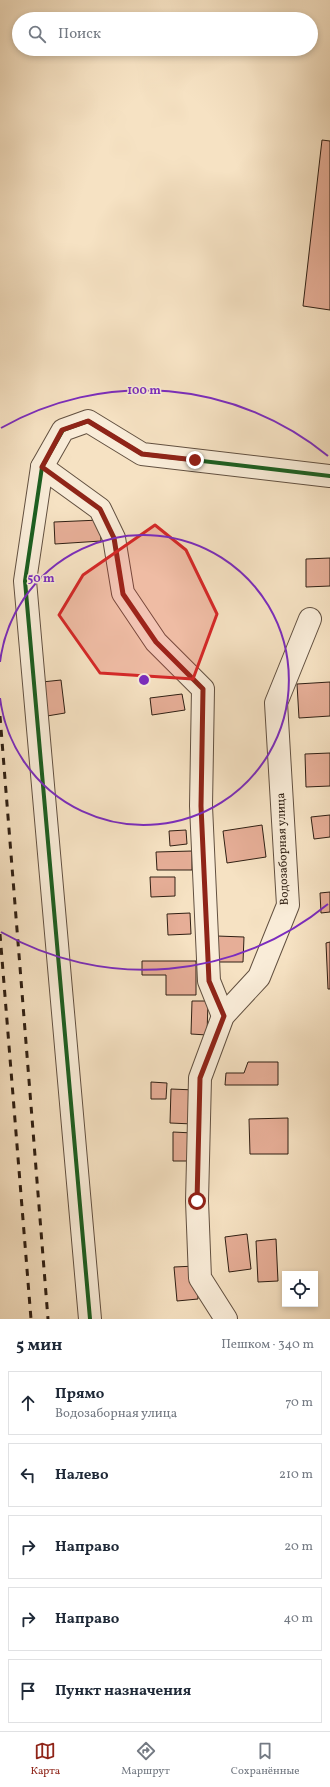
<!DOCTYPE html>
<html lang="ru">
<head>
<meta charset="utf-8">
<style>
	:root { --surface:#fff; --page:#f2f2f3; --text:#1f2937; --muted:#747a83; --line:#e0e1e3; --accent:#8f2418 }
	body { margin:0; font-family:Vollkorn,serif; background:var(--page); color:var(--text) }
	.controls { position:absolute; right:12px; bottom:12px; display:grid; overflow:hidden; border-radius:0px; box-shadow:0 2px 6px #0003 }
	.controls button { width:36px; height:36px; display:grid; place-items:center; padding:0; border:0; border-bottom:1px solid var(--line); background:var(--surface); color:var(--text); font:20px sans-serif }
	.stop { position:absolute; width:12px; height:12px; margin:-9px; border:3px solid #8f2418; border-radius:50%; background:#fff }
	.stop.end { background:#8f2418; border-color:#fff; box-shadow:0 1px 4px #0008 }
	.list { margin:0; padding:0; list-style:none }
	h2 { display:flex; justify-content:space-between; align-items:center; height:52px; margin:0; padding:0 16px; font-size:17px }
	h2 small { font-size:13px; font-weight:400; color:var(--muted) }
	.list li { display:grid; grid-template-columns:26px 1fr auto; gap:12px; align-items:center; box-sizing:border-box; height:64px; margin:0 8px 8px; padding:0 8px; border:1px solid var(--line); border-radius:0px }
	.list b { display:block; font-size:15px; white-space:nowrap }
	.list p { margin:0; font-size:13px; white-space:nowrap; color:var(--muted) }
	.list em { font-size:13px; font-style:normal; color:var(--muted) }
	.icon { flex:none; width:22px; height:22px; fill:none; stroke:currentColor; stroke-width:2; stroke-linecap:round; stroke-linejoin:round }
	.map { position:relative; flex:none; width:330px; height:1319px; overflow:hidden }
	.search { position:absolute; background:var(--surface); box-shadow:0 2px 6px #0003; left:12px; right:12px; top:12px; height:44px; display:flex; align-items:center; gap:10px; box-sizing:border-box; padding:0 14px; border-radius:22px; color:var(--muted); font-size:15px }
	.sheet { height:412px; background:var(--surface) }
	nav { display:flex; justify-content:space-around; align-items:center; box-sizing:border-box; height:56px; border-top:1px solid var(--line); background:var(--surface); font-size:11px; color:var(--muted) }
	nav a { display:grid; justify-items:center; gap:2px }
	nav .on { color:var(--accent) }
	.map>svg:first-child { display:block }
	.building { fill:#e6ae97; stroke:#302014 }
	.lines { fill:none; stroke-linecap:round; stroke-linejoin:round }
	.minor-casing { stroke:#625040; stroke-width:24 }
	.minor { stroke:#f9ecd8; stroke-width:22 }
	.rail { stroke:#302014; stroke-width:3; stroke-dasharray:7 7; stroke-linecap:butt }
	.cycleway-casing { stroke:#f9ecd8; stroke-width:6 }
	.cycleway { stroke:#1b5e20; stroke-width:4 }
	.route { stroke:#8f2418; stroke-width:5 }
	.marked { fill:#d62828; fill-opacity:0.2; stroke:#d62828; stroke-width:3; stroke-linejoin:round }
	.ring { fill:none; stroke:#7b2cbf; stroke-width:2 }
	.labels { text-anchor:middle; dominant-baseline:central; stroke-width:3; stroke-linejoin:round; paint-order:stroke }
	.street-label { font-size:12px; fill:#302014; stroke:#f9ecd8 }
	.centre { fill:#7b2cbf; stroke:#f9ecd8; stroke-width:2 }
	.ring-label { font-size:12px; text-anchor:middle; font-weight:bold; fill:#7b2cbf; stroke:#f9ecd8; stroke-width:3; stroke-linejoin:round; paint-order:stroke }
</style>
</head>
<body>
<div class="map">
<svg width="330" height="1319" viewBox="0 0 330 1319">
	<rect width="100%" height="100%" fill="#f6e2c3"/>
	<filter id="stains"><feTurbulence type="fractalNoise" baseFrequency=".005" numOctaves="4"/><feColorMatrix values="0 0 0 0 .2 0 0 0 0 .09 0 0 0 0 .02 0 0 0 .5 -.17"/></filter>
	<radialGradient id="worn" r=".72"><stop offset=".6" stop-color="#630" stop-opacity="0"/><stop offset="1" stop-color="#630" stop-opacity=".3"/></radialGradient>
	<!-- building -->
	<g class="building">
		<path d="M322 140 330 141V310L303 306Z"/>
		<path d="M100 520 101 541 55 544 54 522Z"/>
		<path d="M330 558V586L306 587V559Z"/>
		<path d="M61 680 65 713 47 716 42 682Z"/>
		<path d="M330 682V716L299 718 297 684Z"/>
		<path d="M182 694 185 710 152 715 150 698Z"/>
		<path d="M330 753V786L306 787 305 754Z"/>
		<path d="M330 815V837L314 839 311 817Z"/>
		<path d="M262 825 266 857 227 863 223 831Z"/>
		<path d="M186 830 187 844 170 846 169 831Z"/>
		<path d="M192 851V870H157L156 852Z"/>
		<path d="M150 877H175V896L151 897Z"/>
		<path d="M330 892V912L321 913 320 893Z"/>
		<path d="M190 913 191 934 168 935 167 914Z"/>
		<path d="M217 936 244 937 243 962H217Z"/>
		<path d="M330 942V989H328L326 943Z"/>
		<path d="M142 961H196V995H166V975H142Z"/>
		<path d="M192 1001H208L207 1035 191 1034Z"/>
		<path d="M248 1062H278V1085H225L226 1073H244Z"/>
		<path d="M151 1082 167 1083 166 1099H151Z"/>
		<path d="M171 1089 195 1090 193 1124 170 1123Z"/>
		<path d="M288 1118V1154H250L249 1119Z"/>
		<path d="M173 1132 193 1133V1161H173Z"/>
		<path d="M247 1234 251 1269 229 1272 225 1237Z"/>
		<path d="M276 1239 278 1281 258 1282 256 1241Z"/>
		<path d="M196 1266 198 1299 177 1301 174 1267Z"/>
	</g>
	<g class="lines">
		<!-- minor casing -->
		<g class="minor-casing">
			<g id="minor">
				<path d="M42 467 100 509 114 538 123 593 156 642 203 689 201 806 209 981 223 1016"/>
				<path d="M90 1319 25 581 42 467 63 430 88 421 142 454 330 476"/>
				<path d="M226 1319 200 1278 197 1201 200 1078 223 1016 259 977 288 905 276 703 310 619"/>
			</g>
		</g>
		<!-- minor -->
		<use href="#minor" class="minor"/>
		<!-- rail -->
		<g class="rail">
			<path d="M0 716 48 1319"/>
			<path d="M0 934 31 1319"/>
		</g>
		<!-- cycleway casing -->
		<g class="cycleway-casing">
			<path id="cycleway" d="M90 1319 25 581 42 467 63 430 88 421 142 454 330 476"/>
		</g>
		<!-- cycleway -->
		<use href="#cycleway" class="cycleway"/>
	</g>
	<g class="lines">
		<!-- route -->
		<path class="route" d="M195 460 142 454 88 421 62 430 42 467 100 509 114 538 123 594 156 642 203 689 201 806 209 981 224 1016 200 1078 197 1201"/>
	</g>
	<!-- marked area -->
	<path class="marked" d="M155 525 186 550 217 614 193 679 100 673 59 615 83 575Z"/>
	<!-- distance rings -->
	<g class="ring">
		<path d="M0 662A145 145 0 1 1 0 698"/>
		<path d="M328 904A290 290 0 0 1 1 932M1 428A290 290 0 0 1 328 456"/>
	</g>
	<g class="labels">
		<!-- street labels -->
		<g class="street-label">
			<text transform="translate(283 849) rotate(-92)">Водозаборная улица</text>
		</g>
	</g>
	<circle cx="144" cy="680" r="6" class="centre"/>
	<g class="ring-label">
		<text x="144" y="394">100 m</text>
		<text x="41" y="582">50 m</text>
	</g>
	<rect width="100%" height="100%" filter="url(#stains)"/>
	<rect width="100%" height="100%" fill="url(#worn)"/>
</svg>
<div class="controls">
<button><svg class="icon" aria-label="locate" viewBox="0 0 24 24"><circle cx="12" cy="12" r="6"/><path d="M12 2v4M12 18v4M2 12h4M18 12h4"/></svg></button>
</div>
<div class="stop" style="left:197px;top:1201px"></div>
<div class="stop end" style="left:195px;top:460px"></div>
<div class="search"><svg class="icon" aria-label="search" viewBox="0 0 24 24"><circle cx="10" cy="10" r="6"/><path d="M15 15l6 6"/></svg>Поиск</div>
</div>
<section class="sheet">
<h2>5 мин<small>Пешком · 340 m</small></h2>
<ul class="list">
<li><svg class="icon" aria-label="ahead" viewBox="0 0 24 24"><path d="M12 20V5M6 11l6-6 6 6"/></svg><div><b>Прямо</b><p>Водозаборная улица</p></div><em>70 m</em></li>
<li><svg class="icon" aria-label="left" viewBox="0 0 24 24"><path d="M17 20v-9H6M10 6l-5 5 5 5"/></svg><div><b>Налево</b></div><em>210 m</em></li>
<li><svg class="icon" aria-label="right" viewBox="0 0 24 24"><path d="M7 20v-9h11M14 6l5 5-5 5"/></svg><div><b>Направо</b></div><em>20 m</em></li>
<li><svg class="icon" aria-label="right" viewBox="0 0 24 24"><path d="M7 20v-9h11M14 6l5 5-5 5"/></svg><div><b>Направо</b></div><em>40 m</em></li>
<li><svg class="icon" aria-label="arrive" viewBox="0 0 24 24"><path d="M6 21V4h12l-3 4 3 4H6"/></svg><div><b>Пункт назначения</b></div></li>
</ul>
</section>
<nav>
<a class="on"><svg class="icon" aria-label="map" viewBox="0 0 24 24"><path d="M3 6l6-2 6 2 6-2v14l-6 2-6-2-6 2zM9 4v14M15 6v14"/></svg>Карта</a>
<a><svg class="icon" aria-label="directions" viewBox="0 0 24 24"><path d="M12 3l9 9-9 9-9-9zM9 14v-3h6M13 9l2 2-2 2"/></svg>Маршрут</a>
<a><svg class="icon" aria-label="saved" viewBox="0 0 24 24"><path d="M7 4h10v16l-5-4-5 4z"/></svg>Сохранённые</a>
</nav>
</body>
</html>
